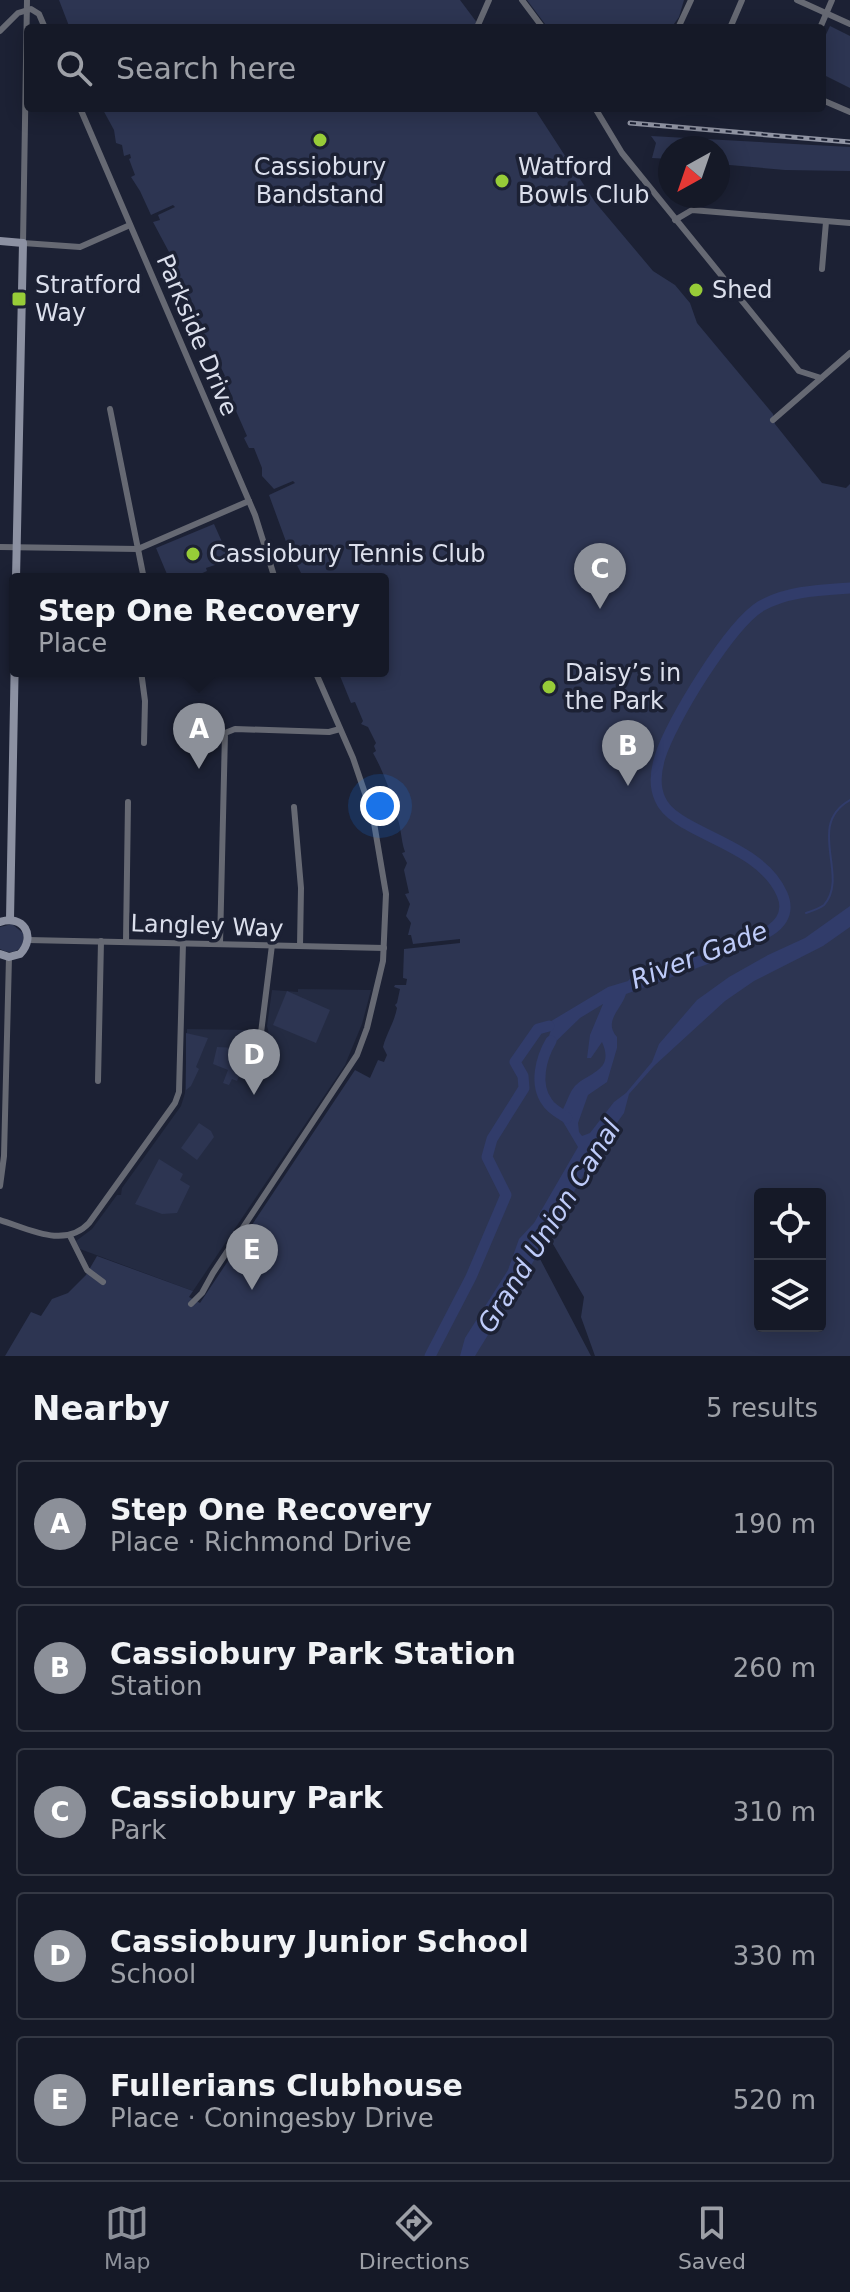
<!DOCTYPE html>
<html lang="en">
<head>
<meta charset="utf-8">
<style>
	:root { --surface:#151927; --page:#222633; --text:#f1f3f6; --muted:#9da0a7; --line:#343844; --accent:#8c9099 }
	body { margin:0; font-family:"DejaVu Sans",sans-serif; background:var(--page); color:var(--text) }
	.controls { position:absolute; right:24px; bottom:24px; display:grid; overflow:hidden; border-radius:8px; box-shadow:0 4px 20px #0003 }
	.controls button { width:72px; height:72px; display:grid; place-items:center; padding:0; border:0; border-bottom:2px solid var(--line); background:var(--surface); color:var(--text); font:40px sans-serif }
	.compass { position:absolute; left:658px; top:136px; width:72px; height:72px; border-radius:50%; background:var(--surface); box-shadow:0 4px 20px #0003; rotate:220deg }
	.you { position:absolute; left:380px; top:806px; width:28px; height:28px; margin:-20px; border:6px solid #fff; border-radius:50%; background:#1a73e8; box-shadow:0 0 0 12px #1a73e833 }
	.badge { display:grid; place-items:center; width:52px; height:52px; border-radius:50%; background:var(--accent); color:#fff; font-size:26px; font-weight:700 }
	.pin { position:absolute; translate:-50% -66px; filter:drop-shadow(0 2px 4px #0008) }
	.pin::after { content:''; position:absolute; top:42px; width:28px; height:24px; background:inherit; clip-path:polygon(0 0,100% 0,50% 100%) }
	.popup { position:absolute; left:9px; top:573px; width:380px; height:104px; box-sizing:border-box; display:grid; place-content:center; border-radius:8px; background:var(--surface); filter:drop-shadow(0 2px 6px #0005); font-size:26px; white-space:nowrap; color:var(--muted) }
	.popup b { font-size:30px; color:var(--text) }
	.popup::after { content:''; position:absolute; left:50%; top:100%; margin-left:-16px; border:16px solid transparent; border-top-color:var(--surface) }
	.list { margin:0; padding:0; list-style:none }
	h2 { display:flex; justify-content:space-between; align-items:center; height:104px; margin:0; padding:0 32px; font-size:34px }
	h2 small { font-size:26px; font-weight:400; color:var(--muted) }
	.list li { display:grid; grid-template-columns:52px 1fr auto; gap:24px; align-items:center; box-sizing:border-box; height:128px; margin:0 16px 16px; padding:0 16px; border:2px solid var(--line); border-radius:8px }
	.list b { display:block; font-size:30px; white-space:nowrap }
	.list p { margin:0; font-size:26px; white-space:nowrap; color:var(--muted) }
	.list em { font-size:26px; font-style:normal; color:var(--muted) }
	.icon { flex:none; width:44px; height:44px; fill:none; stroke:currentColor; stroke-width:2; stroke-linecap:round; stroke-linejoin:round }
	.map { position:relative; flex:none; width:850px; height:1356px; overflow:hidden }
	.search { position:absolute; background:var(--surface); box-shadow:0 4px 20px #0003; left:24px; right:24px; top:24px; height:88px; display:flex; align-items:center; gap:20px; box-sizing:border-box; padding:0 28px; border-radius:8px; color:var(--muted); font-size:30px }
	.sheet { height:824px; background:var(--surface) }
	nav { display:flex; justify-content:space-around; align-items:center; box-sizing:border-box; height:112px; border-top:2px solid var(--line); background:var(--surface); font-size:22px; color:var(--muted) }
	nav a { display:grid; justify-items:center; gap:4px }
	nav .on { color:var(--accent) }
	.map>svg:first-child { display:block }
	.built { fill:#242b42 }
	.green { fill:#2d3552; fill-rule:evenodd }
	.water { fill:#313c6a }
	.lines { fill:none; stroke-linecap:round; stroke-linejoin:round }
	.stream { stroke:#313c6a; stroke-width:2 }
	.river { stroke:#313c6a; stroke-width:11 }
	.street { stroke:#666973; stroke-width:6 }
	.secondary { stroke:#8c91a2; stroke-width:8 }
	.rail-casing { stroke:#9195a4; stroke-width:5 }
	.rail { stroke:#1c2134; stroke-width:2; stroke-dasharray:6; stroke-linecap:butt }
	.poi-dot { fill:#97cc38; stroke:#1c2134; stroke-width:3 }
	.labels { text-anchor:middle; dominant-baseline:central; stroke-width:7; stroke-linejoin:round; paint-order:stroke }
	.poi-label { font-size:24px; fill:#dbdfec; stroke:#1c2134; text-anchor:start }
	.street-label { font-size:24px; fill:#dbdfec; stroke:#1c2134 }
	.water-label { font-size:26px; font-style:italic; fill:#becbf9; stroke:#1c2134 }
</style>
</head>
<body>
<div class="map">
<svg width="850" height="1356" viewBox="0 0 850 1356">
	<rect width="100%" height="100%" fill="#1c2134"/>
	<!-- built -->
	<path class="built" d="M298 989 371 990 362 1024 345 1065 193 1291 80 1249 76 1241 92 1229 117 1195H121L122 1188 181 1106 185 1093 187 1029 253 1030 255 1038 264 1040 269 1034 267 1026 272 990 298 992Z"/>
	<!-- green -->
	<g class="green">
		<path d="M59 0H460L481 28H66L69 26Z"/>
		<path d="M527 0H684L679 17 671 28H548Z"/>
		<path d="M830 26 850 36V88L822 74V43Z"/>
		<path d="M102 108H534L595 202 653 271 675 285 690 303 697 323 773 414 775 424 822 483 846 488 850 484V1356H595L581 1317 584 1297 550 1239 539 1257 591 1356H5L31 1312 41 1316 52 1299 68 1293 86 1275 97 1256 193 1291 189 1297 200 1303 355 1070 370 1078 378 1060 384 1062 387 1055 383 1047C387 1032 394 1023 397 1008L395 1005 397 1003 400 989 394 987 395 985H406L407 979 403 978 404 949 460 943V939L413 944 411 935H408L411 923 406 916 410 904 405 894 409 893 404 870 407 863 402 853 405 852C400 838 402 824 394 811L397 810C388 786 383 771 373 753L376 751 374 746 376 743 368 727 361 724 363 721 355 702 351 703 338 671H383V579H304L296 563 290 564 288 560 292 558 269 495 295 483 293 481 274 489 262 476V468L254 448H249L244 438 247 436 229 395 231 394 229 389 225 390 218 381 225 376 218 361H212L216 357 199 331 197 320 184 300 188 298 183 288 180 289 173 278 175 275 167 254 169 252 153 222 160 220 158 215 175 207 173 205 151 215 140 191 131 177 135 175 129 159 131 158 130 154 124 156 122 145 116 143 114 130ZM760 1194H820V1326H760Z"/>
		<path d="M651 136 850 147V171L785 170 718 164V148H670V159L652 158 656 143Z"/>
		<path d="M214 524 230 560 206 568 207 571 189 579H169L156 548Z"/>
		<path d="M12 924 23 933C26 948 14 957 0 949V927Z"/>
		<path d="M287 991 330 1010 316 1043 273 1025Z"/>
		<path d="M186 1033 208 1038 196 1067 199 1069 191 1086 186 1090Z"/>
		<path d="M238 1042H250L243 1058 246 1060 237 1081 232 1079 229 1085 223 1083 228 1070 213 1064 217 1047 237 1048Z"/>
		<path d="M199 1123 211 1131 214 1137 197 1160 181 1148Z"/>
		<path d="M159 1159 183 1174 180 1180 190 1186 177 1213 162 1214 135 1204Z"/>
	</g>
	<!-- water -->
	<path class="water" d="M850 906V927L823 946 754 981 725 1001 654 1066 629 1094 624 1113 599 1148 541 1249 475 1356H460L465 1338 508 1270 519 1239 534 1223 578 1147 556 1110 563 1109C567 1102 570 1091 575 1086 589 1072 615 1071 602 1042L591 1058H587L590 1035 603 1004 580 1018 543 1054 551 1030 538 1029 608 987 628 981 637 971 666 966 727 947 716 961 626 994C621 1010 603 1021 617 1037V1048L607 1082 588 1095 578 1123 579 1132 582 1136 590 1133 614 1102 626 1093 652 1062 659 1044 697 1000 729 977 768 955 805 938Z"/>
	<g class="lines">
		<!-- stream -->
		<path class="stream" d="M806 913C812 911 820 908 824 905 850 876 805 825 850 800"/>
		<!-- river -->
		<g class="river">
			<path d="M714 952C739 943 799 933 782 894 760 842 674 834 660 799 654 786 656 770 660 757 671 721 730 625 761 606 787 591 821 590 850 588"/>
			<path d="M551 1041C541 1058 534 1084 547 1102 551 1109 561 1114 567 1118"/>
			<path d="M430 1356 471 1277 506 1195 487 1157 492 1139 524 1088 523 1076 515 1062 538 1029 549 1026"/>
		</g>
		<!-- street -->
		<g class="street">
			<path d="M27 0 23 243 80 247 130 225"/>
			<path d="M522 0 543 28"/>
			<path d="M797 0 850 24"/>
			<path d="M478 25 489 0"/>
			<path d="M678 28 691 0"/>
			<path d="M730 28 742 0"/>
			<path d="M820 28 832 0"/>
			<path d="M0 31 18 13 31 9 39 14 45 28"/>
			<path d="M822 100 850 112"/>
			<path d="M80 108 255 515 275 579"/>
			<path d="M595 108 622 153 799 371 821 378"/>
			<path d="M675 220 692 210 850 223"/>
			<path d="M822 269 826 222"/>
			<path d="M110 409 144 579"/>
			<path d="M773 420 850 353"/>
			<path d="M0 547 138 549 249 501"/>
			<path d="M141 671 145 701 144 743"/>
			<path d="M294 807 301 888 300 946"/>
			<path d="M28 940 384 948"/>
			<path d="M126 941 128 802"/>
			<path d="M220 944 225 733 235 729 329 732 340 729"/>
			<path d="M261 1033 272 945"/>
			<path d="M98 1081 101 941"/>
			<path d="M0 1186 4 1156 9 957"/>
			<path d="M0 1220C29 1229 65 1249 89 1223L175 1103 179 1092 183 943"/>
			<path d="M70 1236 87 1270 103 1282"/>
			<path d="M191 1304 202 1293 213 1273 357 1055 367 1028 383 961 386 894 373 817 353 758 315 671"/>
		</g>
		<!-- secondary -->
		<g class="secondary">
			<path d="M0 241 23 243 16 579"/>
			<path d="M10 919 15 650"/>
			<path d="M0 922C23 914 37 936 20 954L9 957 0 954"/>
		</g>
		<!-- rail casing -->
		<g class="rail-casing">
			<path id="rail" d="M630 123 850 142"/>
		</g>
		<!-- rail -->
		<use href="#rail" class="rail"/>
	</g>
	<!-- markers -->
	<g class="poi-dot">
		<circle cx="320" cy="140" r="8"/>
		<circle cx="502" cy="181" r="8"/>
		<circle cx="696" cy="290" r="8"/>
		<rect x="11" y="291" width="16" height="16" rx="4"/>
		<circle cx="193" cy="554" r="8"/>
		<circle cx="549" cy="687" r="8"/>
	</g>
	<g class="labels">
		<!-- poi labels -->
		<g class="poi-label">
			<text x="320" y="167" text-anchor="middle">Cassiobury<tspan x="320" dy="28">Bandstand</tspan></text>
			<text x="518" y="167">Watford<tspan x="518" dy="28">Bowls Club</tspan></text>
			<text x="35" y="285">Stratford<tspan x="35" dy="28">Way</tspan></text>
			<text x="712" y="290">Shed</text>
			<text x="209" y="554">Cassiobury Tennis Club</text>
			<text x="565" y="673">Daisy’s in<tspan x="565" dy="28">the Park</tspan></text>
		</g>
		<!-- street labels -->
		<g class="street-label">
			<text transform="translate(197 335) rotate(67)">Parkside Drive</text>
			<text transform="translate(207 926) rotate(2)">Langley Way</text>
		</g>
		<!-- water labels -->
		<g class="water-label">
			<text transform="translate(699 955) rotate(-21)">River Gade</text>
			<text transform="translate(549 1226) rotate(-58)">Grand Union Canal</text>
		</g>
	</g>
</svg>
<div class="controls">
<button><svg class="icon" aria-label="locate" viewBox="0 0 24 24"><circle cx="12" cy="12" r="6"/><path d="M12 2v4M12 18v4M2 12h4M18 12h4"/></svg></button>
<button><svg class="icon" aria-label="layers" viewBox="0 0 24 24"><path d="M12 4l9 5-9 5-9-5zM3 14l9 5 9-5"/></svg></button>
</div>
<svg class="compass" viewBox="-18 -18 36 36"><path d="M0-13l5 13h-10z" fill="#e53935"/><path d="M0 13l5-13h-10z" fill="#9da0a7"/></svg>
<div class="you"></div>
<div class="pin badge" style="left:199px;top:769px">A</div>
<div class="popup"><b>Step One Recovery</b>Place</div>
<div class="pin badge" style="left:628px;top:786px">B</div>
<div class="pin badge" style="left:600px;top:609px">C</div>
<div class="pin badge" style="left:254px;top:1095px">D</div>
<div class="pin badge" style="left:252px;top:1290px">E</div>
<div class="search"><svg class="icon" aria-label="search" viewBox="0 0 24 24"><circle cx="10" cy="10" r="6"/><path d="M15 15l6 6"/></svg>Search here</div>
</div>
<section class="sheet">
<h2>Nearby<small>5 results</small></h2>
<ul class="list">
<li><span class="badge">A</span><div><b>Step One Recovery</b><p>Place · Richmond Drive</p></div><em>190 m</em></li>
<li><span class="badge">B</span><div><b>Cassiobury Park Station</b><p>Station</p></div><em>260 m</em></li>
<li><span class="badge">C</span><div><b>Cassiobury Park</b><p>Park</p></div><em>310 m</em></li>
<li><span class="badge">D</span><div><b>Cassiobury Junior School</b><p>School</p></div><em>330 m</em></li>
<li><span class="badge">E</span><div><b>Fullerians Clubhouse</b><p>Place · Coningesby Drive</p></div><em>520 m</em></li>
</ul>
</section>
<nav>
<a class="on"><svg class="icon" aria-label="map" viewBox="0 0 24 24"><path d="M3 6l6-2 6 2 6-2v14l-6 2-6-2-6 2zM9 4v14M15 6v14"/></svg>Map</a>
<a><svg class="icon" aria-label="directions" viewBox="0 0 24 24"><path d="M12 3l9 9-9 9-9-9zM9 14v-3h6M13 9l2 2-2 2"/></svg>Directions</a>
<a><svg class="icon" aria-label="saved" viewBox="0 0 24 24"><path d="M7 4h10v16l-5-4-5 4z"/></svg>Saved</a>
</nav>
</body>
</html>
